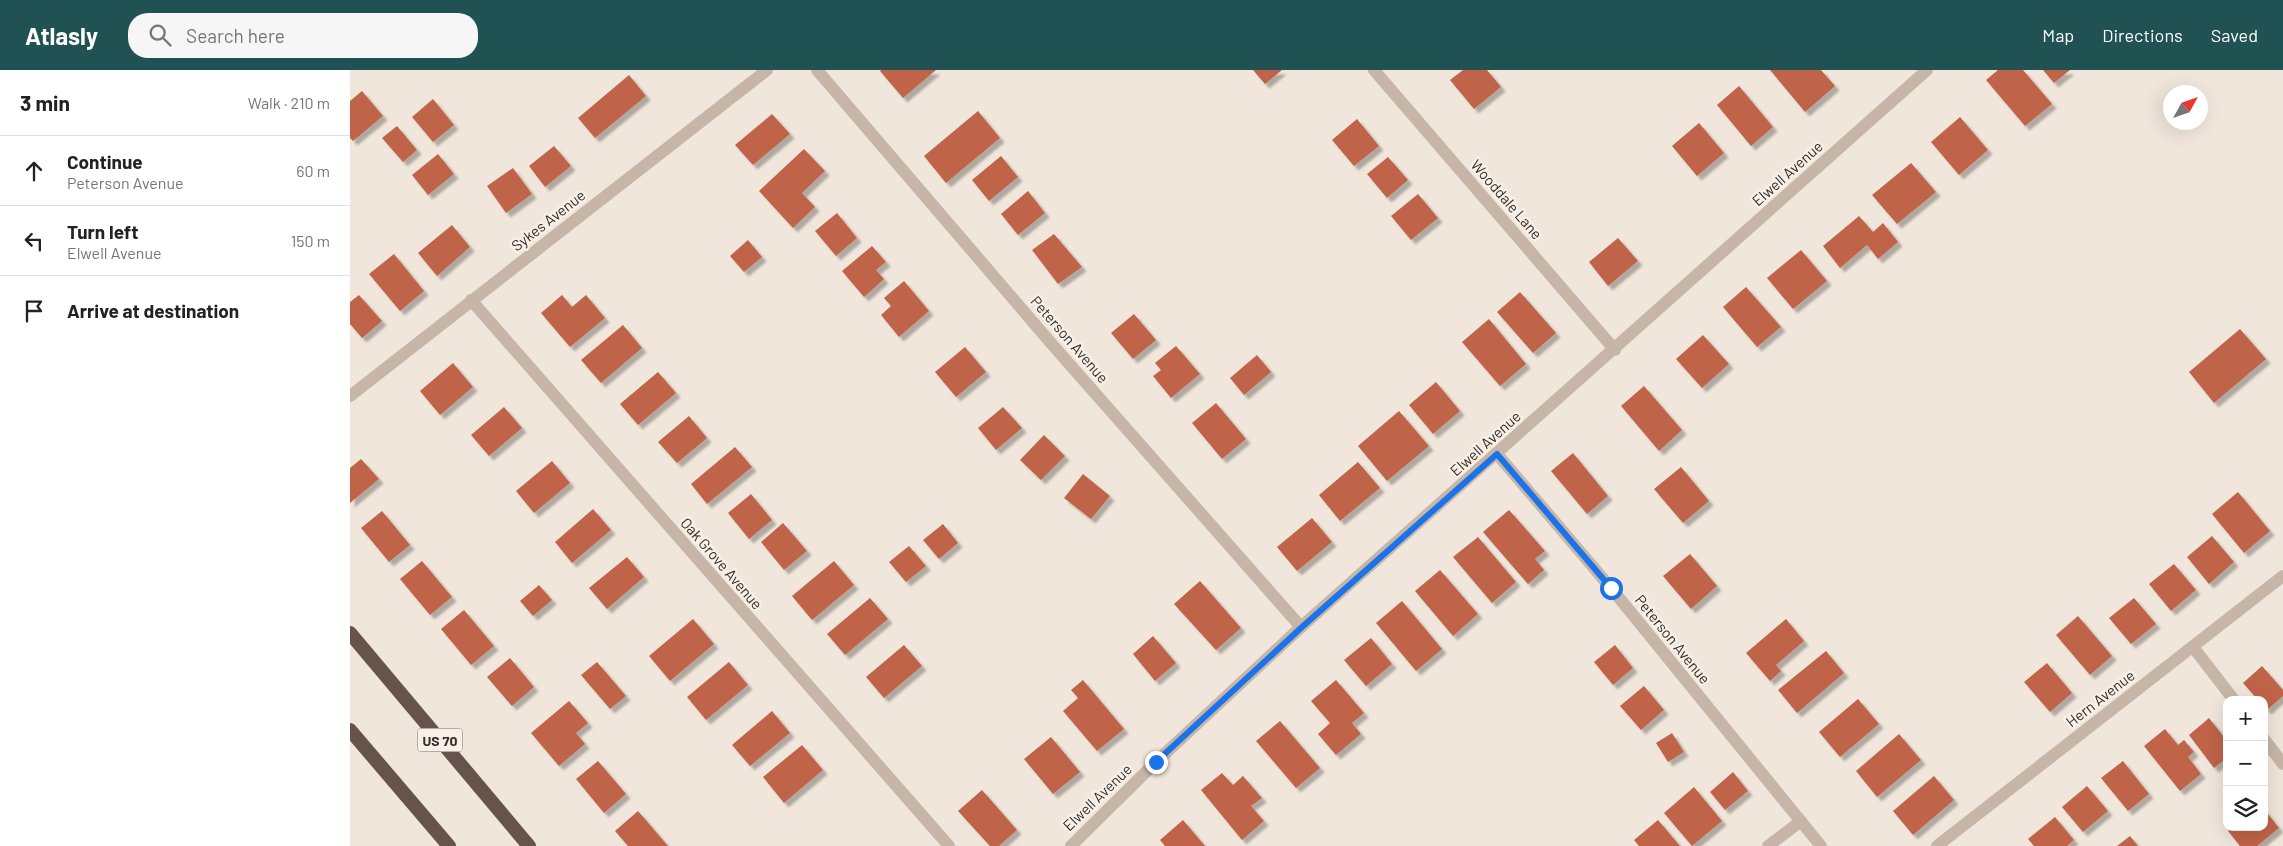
<!DOCTYPE html>
<html lang="en">
<head>
<meta charset="utf-8">
<style>
	:root { --surface:#fff; --page:#f6f6f6; --text:#222; --muted:#767676; --line:#e0e0e0; --accent:#205254 }
	body { margin:0; font-family:Barlow,sans-serif; background:var(--page); color:var(--text) }
	.controls { position:absolute; right:15px; bottom:15px; display:grid; overflow:hidden; border-radius:10px; box-shadow:0 5px 20px #0002 }
	.controls button { width:45px; height:45px; display:grid; place-items:center; padding:0; border:0; border-bottom:1px solid var(--line); background:var(--surface); color:var(--text); font:25px sans-serif }
	.compass { position:absolute; left:1813px; top:15px; width:45px; height:45px; border-radius:50%; background:var(--surface); box-shadow:0 5px 20px #0002; rotate:50deg }
	.stop { position:absolute; width:15px; height:15px; margin:-11px; border:4px solid #1a73e8; border-radius:50%; background:#fff }
	.stop.end { background:#1a73e8; border-color:#fff; box-shadow:0 1px 5px #0008 }
	.list { margin:0; padding:0; list-style:none }
	h2 { display:flex; justify-content:space-between; align-items:center; height:65px; margin:0; padding:0 20px; font-size:21px }
	h2 small { font-size:16px; font-weight:400; color:var(--muted) }
	.list li { display:grid; grid-template-columns:32px 1fr auto; gap:15px; align-items:center; box-sizing:border-box; height:70px; padding:0 20px; border-top:1px solid var(--line) }
	.list b { display:block; font-size:19px; white-space:nowrap }
	.list p { margin:0; font-size:16px; white-space:nowrap; color:var(--muted) }
	.list em { font-size:16px; font-style:normal; color:var(--muted) }
	.icon { flex:none; width:28px; height:28px; fill:none; stroke:currentColor; stroke-width:2; stroke-linecap:round; stroke-linejoin:round }
	.map { position:relative; flex:none; width:1933px; height:776px; overflow:hidden }
	header { display:flex; align-items:center; gap:30px; box-sizing:border-box; height:70px; padding:0 25px; background:var(--accent); color:#fff }
	header strong { font-size:24px }
	nav { display:flex; gap:28px; margin-inline-start:auto; font-size:18px }
	.search { width:350px; height:45px; background:var(--page); display:flex; align-items:center; gap:12px; box-sizing:border-box; padding:0 18px; border-radius:20px; color:var(--muted); font-size:19px }
	main { display:flex }
	aside { flex:1; background:var(--surface) }
	.map>svg:first-child { display:block }
	.building { fill:#bf634a; filter:url(#shadow) }
	.lines { fill:none; stroke-linecap:round; stroke-linejoin:round }
	.minor { stroke:#c7b5a8; stroke-width:12 }
	.tertiary { stroke:#c7b5a8; stroke-width:12 }
	.trunk { stroke:#66544c; stroke-width:14 }
	.route { stroke:#1a73e8; stroke-width:6 }
	.labels { text-anchor:middle; dominant-baseline:central; stroke-width:5; stroke-linejoin:round; paint-order:stroke }
	.shield { fill:#f8f0e7; stroke:#706661; stroke-width:1 }
	.shield-label { font-size:14px; font-weight:bold; fill:#352b28 }
	.street-label { font-size:15px; fill:#352b28; stroke:#f8f0e7 }
</style>
</head>
<body>
<header>
<strong>Atlasly</strong>
<div class="search"><svg class="icon" aria-label="search" viewBox="0 0 24 24"><circle cx="10" cy="10" r="6"/><path d="M15 15l6 6"/></svg>Search here</div>
<nav><a>Map</a><a>Directions</a><a>Saved</a></nav>
</header>
<main>
<aside>
<h2>3 min<small>Walk · 210 m</small></h2>
<ul class="list">
<li><svg class="icon" aria-label="ahead" viewBox="0 0 24 24"><path d="M12 20V5M6 11l6-6 6 6"/></svg><div><b>Continue</b><p>Peterson Avenue</p></div><em>60 m</em></li>
<li><svg class="icon" aria-label="left" viewBox="0 0 24 24"><path d="M17 20v-9H6M10 6l-5 5 5 5"/></svg><div><b>Turn left</b><p>Elwell Avenue</p></div><em>150 m</em></li>
<li><svg class="icon" aria-label="arrive" viewBox="0 0 24 24"><path d="M6 21V4h12l-3 4 3 4H6"/></svg><div><b>Arrive at destination</b></div></li>
</ul>
</aside>
<div class="map">
<svg width="1933" height="776" viewBox="0 0 1933 776">
	<defs>
		<filter id="shadow"><feDropShadow dx="4.5" dy="4.5" stdDeviation="1" flood-color="#0004"/></filter>
	</defs>
	<rect width="100%" height="100%" fill="#f0e6db"/>
	<!-- building -->
	<g class="building">
		<path d="M531 0H586L553 28 530 1Z"/>
		<path d="M903 0H932L915 14Z"/>
		<path d="M1113 0H1137L1151 17 1124 39 1100 10Z"/>
		<path d="M1420 0H1471L1485 16 1455 42Z"/>
		<path d="M1648 0H1673L1702 34 1675 56 1636 10Z"/>
		<path d="M1693 0H1720L1704 13Z"/>
		<path d="M279 5 296 26 245 68 228 48Z"/>
		<path d="M1389 16 1423 57 1401 76 1367 35Z"/>
		<path d="M12 21 33 46 3 71 0 68V31Z"/>
		<path d="M83 29 104 55 83 72 62 47Z"/>
		<path d="M628 41 650 68 596 113 574 86Z"/>
		<path d="M422 44 440 64 403 95 385 75Z"/>
		<path d="M1610 47 1638 80 1609 105 1581 72Z"/>
		<path d="M1007 49 1029 76 1004 96 982 70Z"/>
		<path d="M1349 53 1374 83 1347 106 1322 76Z"/>
		<path d="M47 56 67 80 53 92 32 68Z"/>
		<path d="M204 76 221 96 195 117 179 96Z"/>
		<path d="M454 79 475 101 452 123 465 137 443 158 409 121Z"/>
		<path d="M88 84 104 104 78 125 62 105Z"/>
		<path d="M651 86 668 107 639 131 622 110Z"/>
		<path d="M1038 87 1058 110 1037 128 1017 104Z"/>
		<path d="M1561 93 1586 122 1547 154 1522 125Z"/>
		<path d="M163 98 182 124 156 143 137 116Z"/>
		<path d="M678 121 695 143 668 165 651 144Z"/>
		<path d="M1068 124 1088 148 1061 170 1041 146Z"/>
		<path d="M487 143 507 168 486 186 465 161Z"/>
		<path d="M1509 146 1523 162 1533 153 1548 172 1528 189 1517 175 1490 198 1473 176Z"/>
		<path d="M102 155 120 177 87 206 68 183Z"/>
		<path d="M704 164 732 197 708 214 682 180Z"/>
		<path d="M1268 168 1288 191 1258 216 1239 192Z"/>
		<path d="M398 170 412 187 394 202 380 186Z"/>
		<path d="M522 176 536 192 526 200 534 209 514 227 492 201Z"/>
		<path d="M1451 180 1477 211 1443 239 1417 208Z"/>
		<path d="M44 184 74 221 50 241 19 204Z"/>
		<path d="M554 211 579 241 549 267 531 245 541 236 534 228Z"/>
		<path d="M1396 217 1431 257 1407 277 1373 237Z"/>
		<path d="M1170 222 1206 263 1183 283 1147 242Z"/>
		<path d="M9 225 32 251 12 268 0 254V232Z"/>
		<path d="M212 225 222 237 236 225 255 248 220 277 191 243Z"/>
		<path d="M784 244 806 270 783 289 761 263Z"/>
		<path d="M1139 249 1176 294 1150 316 1112 272Z"/>
		<path d="M273 255 292 278 251 313 231 290Z"/>
		<path d="M1890 259 1916 289 1864 333 1839 302Z"/>
		<path d="M1353 265 1379 294 1352 318 1326 289Z"/>
		<path d="M826 276 850 304 821 328 803 306 811 300 805 293Z"/>
		<path d="M615 277 636 302 606 327 585 302Z"/>
		<path d="M907 285 921 302 894 325 880 308Z"/>
		<path d="M103 293 123 317 90 345 70 321Z"/>
		<path d="M308 302 326 323 288 355 270 334Z"/>
		<path d="M1086 312 1110 341 1083 364 1059 335Z"/>
		<path d="M1294 316 1332 360 1309 381 1271 336Z"/>
		<path d="M866 333 896 369 872 389 842 353Z"/>
		<path d="M154 337 172 358 139 386 121 365Z"/>
		<path d="M653 337 672 358 646 380 628 358Z"/>
		<path d="M1049 341 1079 376 1037 411 1008 376Z"/>
		<path d="M339 346 357 368 327 393 308 372Z"/>
		<path d="M694 365 715 386 691 410 670 390Z"/>
		<path d="M385 377 402 397 357 434 341 414Z"/>
		<path d="M1223 383 1258 426 1237 444 1201 401Z"/>
		<path d="M11 389 29 409 0 433V398Z"/>
		<path d="M202 391 220 413 184 443 166 421Z"/>
		<path d="M1008 392 1030 418 990 451 969 425Z"/>
		<path d="M1331 397 1359 431 1333 453 1304 419Z"/>
		<path d="M733 404 760 426 741 449 714 428Z"/>
		<path d="M1888 422 1920 461 1894 483 1862 444Z"/>
		<path d="M401 424 422 450 399 469 378 443Z"/>
		<path d="M243 439 261 460 222 493 205 472Z"/>
		<path d="M1159 440 1195 481 1185 489 1194 500 1178 514 1133 462Z"/>
		<path d="M32 441 60 475 39 492 11 458Z"/>
		<path d="M962 448 982 472 947 501 927 477Z"/>
		<path d="M433 453 457 481 434 500 411 472Z"/>
		<path d="M593 454 608 473 589 489 573 470Z"/>
		<path d="M1862 466 1884 492 1859 514 1837 487Z"/>
		<path d="M1128 467 1166 512 1142 533 1103 487Z"/>
		<path d="M559 476 576 496 556 512 539 492Z"/>
		<path d="M1340 484 1367 516 1341 539 1313 506Z"/>
		<path d="M277 487 294 507 257 539 239 518Z"/>
		<path d="M72 491 102 527 80 545 50 509Z"/>
		<path d="M484 491 504 515 462 550 442 526Z"/>
		<path d="M1824 494 1846 520 1821 541 1799 514Z"/>
		<path d="M1090 500 1128 544 1103 566 1065 521Z"/>
		<path d="M850 511 891 558 866 580 824 534Z"/>
		<path d="M189 515 202 530 183 546 170 531Z"/>
		<path d="M520 528 538 549 495 585 477 564Z"/>
		<path d="M1784 528 1806 554 1781 574 1759 548Z"/>
		<path d="M1052 531 1092 579 1066 601 1026 553Z"/>
		<path d="M114 540 144 576 121 595 91 559Z"/>
		<path d="M1728 546 1762 586 1740 605 1706 565Z"/>
		<path d="M343 549 364 574 320 611 299 586Z"/>
		<path d="M1436 549 1454 571 1426 595 1431 601 1420 611 1396 583Z"/>
		<path d="M803 566 826 593 805 611 783 584Z"/>
		<path d="M1021 568 1042 594 1016 616 994 590Z"/>
		<path d="M554 575 572 596 534 628 516 607Z"/>
		<path d="M1265 575 1283 598 1263 615 1244 592Z"/>
		<path d="M1476 581 1494 603 1447 643 1428 620Z"/>
		<path d="M160 588 184 617 162 636 137 607Z"/>
		<path d="M247 592 276 626 260 639 231 605Z"/>
		<path d="M379 592 398 615 356 650 337 627Z"/>
		<path d="M1697 593 1722 623 1700 642 1674 612Z"/>
		<path d="M1912 596 1933 620V626L1917 640 1914 637V630H1908L1893 613Z"/>
		<path d="M733 610 774 659 747 681 713 641 728 628 721 620Z"/>
		<path d="M986 610 1014 643 1002 653 1011 664 986 685 968 664 980 653 961 631Z"/>
		<path d="M1294 616 1314 640 1291 660 1270 636Z"/>
		<path d="M1508 629 1529 654 1490 687 1469 662Z"/>
		<path d="M219 631 238 653 226 663 235 674 209 696 181 663Z"/>
		<path d="M422 641 440 663 400 696 382 675Z"/>
		<path d="M1859 648 1877 671V688L1864 698 1839 665Z"/>
		<path d="M930 651 970 698 946 718 906 671Z"/>
		<path d="M1815 659 1828 675 1834 670 1844 682 1838 687 1851 704 1830 721 1794 676Z"/>
		<path d="M1322 663 1334 682 1318 692 1306 673Z"/>
		<path d="M1549 664 1571 690 1527 727 1506 701Z"/>
		<path d="M701 667 730 702 703 724 674 689Z"/>
		<path d="M452 675 473 700 434 733 413 707Z"/>
		<path d="M248 691 276 724 254 743 226 709Z"/>
		<path d="M1773 691 1799 724 1778 741 1751 708Z"/>
		<path d="M1383 702 1398 721 1375 740 1360 722Z"/>
		<path d="M872 703 883 715 893 706 912 728 901 736 914 751 892 770 851 720Z"/>
		<path d="M1584 706 1604 730 1563 765 1543 741Z"/>
		<path d="M1737 716 1758 741 1733 762 1712 737Z"/>
		<path d="M1344 717 1372 751 1342 776 1314 743Z"/>
		<path d="M632 720 667 760 649 776H640L608 741Z"/>
		<path d="M1914 739 1929 758 1907 776H1890L1878 761 1882 757H1914Z"/>
		<path d="M288 741 318 776H278L265 761Z"/>
		<path d="M1705 747 1724 770 1717 776H1684L1678 769Z"/>
		<path d="M833 750 855 776H815L810 770Z"/>
		<path d="M1308 750 1330 776H1289L1284 770Z"/>
		<path d="M1780 766 1788 776H1767Z"/>
	</g>
	<g class="lines">
		<!-- minor -->
		<g class="minor">
			<path d="M467 0 700 272 951 557"/>
			<path d="M1024 0 1265 280"/>
			<path d="M121 230 599 776"/>
			<path d="M1147 384 1261 518 1471 776"/>
			<path d="M1843 577 1884 630"/>
			<path d="M1914 669 1933 694"/>
			<path d="M721 776 806 692 951 557 1577 0"/>
			<path d="M1418 776 1451 751"/>
			<path d="M1587 776 1933 506"/>
		</g>
		<!-- tertiary -->
		<path class="tertiary" d="M0 326 417 0"/>
		<!-- trunk -->
		<g class="trunk">
			<path d="M0 563 179 776"/>
			<path d="M0 660 99 776"/>
		</g>
	</g>
	<g class="lines">
		<!-- route -->
		<path class="route" d="M806 692 952 557 1147 384 1261 518"/>
	</g>
	<g class="labels">
		<!-- shield labels -->
		<rect class="shield" x="67.5" y="658.5" width="45" height="23" rx="4"/>
		<g class="shield-label">
			<text x="90" y="670">US 70</text>
		</g>
		<!-- street labels -->
		<g class="street-label">
			<text transform="translate(1437 103) rotate(-42)">Elwell Avenue</text>
			<text transform="translate(1157 129) rotate(49)">Wooddale Lane</text>
			<text transform="translate(198 150) rotate(-38)">Sykes Avenue</text>
			<text transform="translate(720 269) rotate(49)">Peterson Avenue</text>
			<text transform="translate(1135 373) rotate(-42)">Elwell Avenue</text>
			<text transform="translate(372 493) rotate(49)">Oak Grove Avenue</text>
			<text transform="translate(1323 569) rotate(51)">Peterson Avenue</text>
			<text transform="translate(1750 628) rotate(-38)">Hern Avenue</text>
			<text transform="translate(747 727) rotate(-44)">Elwell Avenue</text>
		</g>
	</g>
</svg>
<div class="controls">
<button>+</button>
<button>−</button>
<button><svg class="icon" aria-label="layers" viewBox="0 0 24 24"><path d="M12 4l9 5-9 5-9-5zM3 14l9 5 9-5"/></svg></button>
</div>
<svg class="compass" viewBox="-18 -18 36 36"><path d="M0-13l5 13h-10z" fill="#e53935"/><path d="M0 13l5-13h-10z" fill="#767676"/></svg>
<div class="stop" style="left:1261px;top:518px"></div>
<div class="stop end" style="left:806px;top:692px"></div>
</div>
</main>
</body>
</html>
